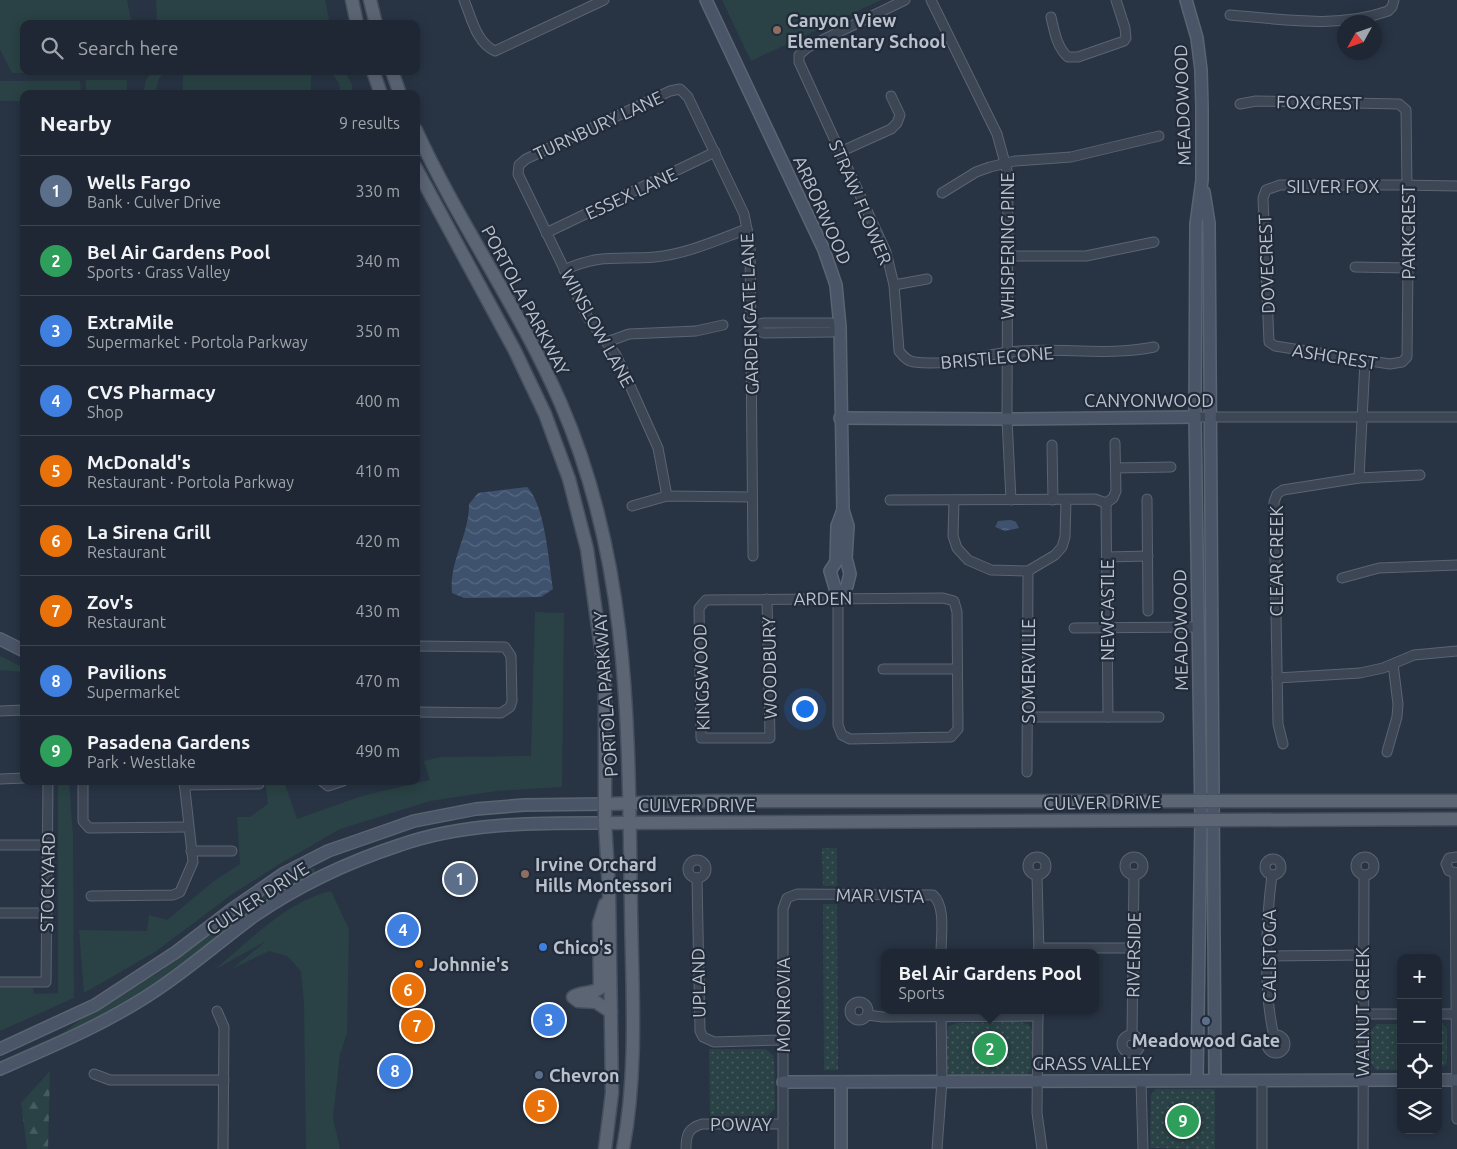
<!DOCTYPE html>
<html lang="en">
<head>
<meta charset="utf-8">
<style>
	:root { --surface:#1e2733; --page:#262f3b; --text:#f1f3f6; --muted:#a1a5ac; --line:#3c444e; --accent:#1a73e8 }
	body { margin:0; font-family:Ubuntu,sans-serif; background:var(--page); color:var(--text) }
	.controls { position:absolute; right:15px; bottom:15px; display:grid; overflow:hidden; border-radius:10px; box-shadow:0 2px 12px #0003 }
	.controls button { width:45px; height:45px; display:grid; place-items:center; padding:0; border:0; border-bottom:1px solid var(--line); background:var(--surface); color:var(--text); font:25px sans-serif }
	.compass { position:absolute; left:1337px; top:15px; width:45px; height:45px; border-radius:50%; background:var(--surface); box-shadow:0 2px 12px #0003; rotate:230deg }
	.you { position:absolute; left:804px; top:708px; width:18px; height:18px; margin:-12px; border:4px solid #fff; border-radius:50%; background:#1a73e8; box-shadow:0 0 0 8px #1a73e833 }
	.badge { display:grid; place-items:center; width:32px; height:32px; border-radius:50%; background:var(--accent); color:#fff; font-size:16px; font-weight:700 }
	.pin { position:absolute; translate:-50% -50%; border:2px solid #fff; box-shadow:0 1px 5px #0006 }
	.popup { position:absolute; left:881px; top:949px; width:218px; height:65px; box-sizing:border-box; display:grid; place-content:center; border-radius:10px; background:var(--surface); filter:drop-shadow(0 1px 4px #0005); font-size:16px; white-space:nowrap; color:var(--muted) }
	.popup b { font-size:19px; color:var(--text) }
	.popup::after { content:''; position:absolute; left:50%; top:100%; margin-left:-10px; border:10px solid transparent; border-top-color:var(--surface) }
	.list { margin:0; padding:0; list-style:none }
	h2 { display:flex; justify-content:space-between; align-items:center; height:65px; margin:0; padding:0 20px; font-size:21px }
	h2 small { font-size:16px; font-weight:400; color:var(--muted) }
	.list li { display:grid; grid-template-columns:32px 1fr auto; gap:15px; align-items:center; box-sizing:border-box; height:70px; padding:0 20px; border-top:1px solid var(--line) }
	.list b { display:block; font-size:19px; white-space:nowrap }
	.list p { margin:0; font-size:16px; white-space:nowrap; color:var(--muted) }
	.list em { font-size:16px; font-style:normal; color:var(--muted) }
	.icon { flex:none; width:28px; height:28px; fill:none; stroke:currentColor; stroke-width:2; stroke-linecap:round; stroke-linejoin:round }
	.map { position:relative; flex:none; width:1457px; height:1149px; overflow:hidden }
	.search { position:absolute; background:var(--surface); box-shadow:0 2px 12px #0003; left:20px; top:20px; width:400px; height:55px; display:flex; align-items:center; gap:12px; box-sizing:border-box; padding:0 18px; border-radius:10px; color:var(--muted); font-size:19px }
	.panel { position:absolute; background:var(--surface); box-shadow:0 2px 12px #0003; left:20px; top:90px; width:400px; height:695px; border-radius:10px }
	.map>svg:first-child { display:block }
	.grass { fill:#2a4245 }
	.forest { fill:url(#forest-firs) }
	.park { fill:url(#park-dots) }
	.water { fill:url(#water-waves) }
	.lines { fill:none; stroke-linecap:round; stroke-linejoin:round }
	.street-casing { stroke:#5b6471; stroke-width:11 }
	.secondary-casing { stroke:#5b6471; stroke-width:14 }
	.primary-casing { stroke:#464f5d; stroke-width:15 }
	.street { stroke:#3c4654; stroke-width:9 }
	.secondary { stroke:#4a5567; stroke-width:11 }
	.primary { stroke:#5b6574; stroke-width:12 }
	.education-dot { fill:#8d6e63; stroke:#212b39; stroke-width:2 }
	.shop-dot { fill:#3f7fe0; stroke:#212b39; stroke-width:2 }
	.food-dot { fill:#e8710a; stroke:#212b39; stroke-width:2 }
	.service-dot { fill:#5c6f8a; stroke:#212b39; stroke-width:2 }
	.labels { text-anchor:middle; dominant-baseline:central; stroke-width:4.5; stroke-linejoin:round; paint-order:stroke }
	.poi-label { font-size:18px; font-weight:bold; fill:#bac1cd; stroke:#212b39; text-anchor:start }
	.street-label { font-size:18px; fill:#bac1cd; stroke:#212b39 }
</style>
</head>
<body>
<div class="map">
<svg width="1457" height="1149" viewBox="0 0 1457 1149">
	<defs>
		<pattern id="forest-firs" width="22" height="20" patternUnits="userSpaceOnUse" patternTransform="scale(1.25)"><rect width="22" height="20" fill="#2a4245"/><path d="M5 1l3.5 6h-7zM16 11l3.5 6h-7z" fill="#475c5f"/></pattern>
		<pattern id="park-dots" width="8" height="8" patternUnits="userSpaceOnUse" patternTransform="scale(1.25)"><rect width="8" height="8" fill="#2a4245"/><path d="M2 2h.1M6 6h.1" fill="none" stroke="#475c5f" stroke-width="1.8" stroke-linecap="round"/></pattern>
		<pattern id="water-waves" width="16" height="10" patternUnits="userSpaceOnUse" patternTransform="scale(1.25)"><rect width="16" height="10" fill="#3e516d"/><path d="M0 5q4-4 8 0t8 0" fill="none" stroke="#586881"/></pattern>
	</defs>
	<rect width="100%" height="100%" fill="#283444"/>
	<!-- grass -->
	<g class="grass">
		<path d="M0 0H127L132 24H24V71H125L121 74 12 73 0 49Z"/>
		<path d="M156 0H325L330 24H157Z"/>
		<path d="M722 0H881L751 61Z"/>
		<path d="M152 71H166L159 78 155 94H143L146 80Z"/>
		<rect x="183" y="71" width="128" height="23"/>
		<path d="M331 71H345L352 85V94H341L339 84Z"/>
		<rect x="86" y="80" width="41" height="14"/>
		<path d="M0 81H80L81 94H24V101H0Z"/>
		<path d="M535 612 564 613 562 787 496 791 430 801 340 829 278 865 231 895 155 952 84 993 79 930 147 931 149 915 167 920 214 881 240 864 237 817H250L268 804 265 781H284L297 819 362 796 430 780 424 761 441 757 531 756Z"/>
		<path d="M0 656 24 668V672L0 670Z"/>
		<path d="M58 781H69L73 836 74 998 0 1031V988H33L34 994 58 993Z"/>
		<path d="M311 868 315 869V873C256 906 205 951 149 988 103 1019 50 1040 0 1064V1061L64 1032 91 1012 159 972 247 905 296 874Z"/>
		<path d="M331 891 349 929 347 1033 340 1054 333 1118 340 1149H306L304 1003 301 971 287 956 269 951 232 969 266 941 214 970C250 941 285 902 331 891Z"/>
	</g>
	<!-- forest -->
	<path class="forest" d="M50 1071 48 1149H27L21 1103Z"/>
	<!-- park -->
	<g class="park">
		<path d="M822 848H837V886H823Z"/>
		<path d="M823 904H837L838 1070H824Z"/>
		<path d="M1020 1022 1028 1024 1032 1030 1034 1064 1027 1076H952L947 1072V1032L949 1026 957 1023Z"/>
		<path d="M1438 1023H1442L1447 1029V1064L1439 1069Z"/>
		<path d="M1377 1024H1401V1070H1376L1371 1063V1030Z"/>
		<path d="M709 1049H766L774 1056 775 1109 767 1116H710Z"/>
		<path d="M1156 1089H1215V1149L1150 1148 1151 1095Z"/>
	</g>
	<!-- water -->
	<g class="water">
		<path d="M527 487C545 504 549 564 553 589L541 597 464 598 452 593C449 560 469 537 469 504L478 493Z"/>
		<path d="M1010 520 1016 522 1019 528 1005 531 995 527 998 521Z"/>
		<path d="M993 1045 995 1047V1045H1007V1057H995V1054L992 1057H974L972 1055 974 1046Z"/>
	</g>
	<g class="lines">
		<!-- street casing -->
		<g class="street-casing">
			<g id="street">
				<path d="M464 0C472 19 476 42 495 51L604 0"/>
				<path d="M905 0 808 47 799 55V62L886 252 894 285 899 351C903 356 907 361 914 362 951 367 985 353 1020 351 1065 348 1110 356 1154 347"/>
				<path d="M931 0 997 134 1008 174 1007 419 1011 500"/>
				<path d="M1230 15C1281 19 1338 29 1388 11L1392 7 1394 0"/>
				<path d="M1051 17C1054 30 1057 48 1068 57H1078L1124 41 1126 38 1125 28 1116 0"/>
				<path d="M1240 104 1256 101 1399 104 1406 110 1408 268 1407 357 1402 362 1390 364 1275 346 1269 342 1263 198 1266 190 1280 185H1400L1457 186"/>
				<path d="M840 152 891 129 897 123 900 115 891 96"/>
				<path d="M942 193 976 172 990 167 1015 161 1071 157 1159 136"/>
				<path d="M546 233 715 152"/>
				<path d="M1007 256H1086L1154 242"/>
				<path d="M1355 267 1408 268"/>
				<path d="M564 270C602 253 617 260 655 257 687 254 717 240 747 229"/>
				<path d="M894 285 927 279"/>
				<path d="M750 327 764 333 832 332 840 327"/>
				<path d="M750 327 763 323H831L840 327"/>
				<path d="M607 342 629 334 696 331 723 325"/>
				<path d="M1195 417H1457"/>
				<path d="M1052 445 1053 500"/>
				<path d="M1116 468 1171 467"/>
				<path d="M1359 478 1365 361"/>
				<path d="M667 496 658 448 623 370 616 355 588 318 518 174 519 165 526 159 670 91 680 89 688 97 744 214 750 245 753 556"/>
				<path d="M1147 499 1148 611"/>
				<path d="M890 500 1095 499 1106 503"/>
				<path d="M954 500 953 536 957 548 968 560 991 570 1028 571 1055 555 1062 547 1065 537 1066 500"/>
				<path d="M1106 503 1108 717"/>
				<path d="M1106 503 1113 498 1116 491 1115 443"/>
				<path d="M632 506 667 496 752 497"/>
				<path d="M1107 557 1148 556"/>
				<path d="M1342 578 1379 568 1457 565"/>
				<path d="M767 599 770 738H701L699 608 706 600 943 598 954 601 957 612 958 729 951 737 850 739 842 735 838 725V598"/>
				<path d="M1074 628 1198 627"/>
				<path d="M416 646 505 647 511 656 512 701 510 707 501 713 416 712"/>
				<path d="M883 669H957"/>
				<path d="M1277 678 1360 673 1383 668 1414 655 1457 651"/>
				<path d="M0 711 24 710"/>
				<path d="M1028 717H1159"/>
				<path d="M1283 744 1278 724 1274 502 1277 494 1283 490 1359 478 1420 475"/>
				<path d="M1387 752 1397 717 1398 704 1393 664"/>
				<path d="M1027 772 1028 571"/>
				<path d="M0 779 24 778"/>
				<path d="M83 781V821L89 828 188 827"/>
				<path d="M322 781 328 786 343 781"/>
				<path d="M184 785 259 784"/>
				<path d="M0 845H47"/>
				<path d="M191 851H232"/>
				<path d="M1457 857 1449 858 1446 864 1449 871 1457 873"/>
				<circle cx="1037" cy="866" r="9"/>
				<circle cx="1134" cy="866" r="9"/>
				<circle cx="1365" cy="866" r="9"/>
				<circle cx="1273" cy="867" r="8"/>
				<circle cx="697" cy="869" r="9"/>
				<path d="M1455 873 1457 1119"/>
				<path d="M1037 875 1039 953"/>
				<path d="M1272 875C1266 920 1263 992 1274 1036"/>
				<path d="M697 878 700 1031 703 1037 714 1042 783 1040"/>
				<path d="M91 896 173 895 180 892 193 862 184 781"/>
				<path d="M0 913H47"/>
				<path d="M1039 948H1133"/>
				<path d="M1268 956 1362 955"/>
				<path d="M0 982H46L48 781"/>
				<circle cx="859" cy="1011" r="9"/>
				<path d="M217 1011 224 1027 223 1149"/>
				<path d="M1038 1012 1037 1113 1042 1149"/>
				<path d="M1362 1014H1401"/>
				<path d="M1438 1014H1456"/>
				<path d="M867 1015 883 1017 1038 1016"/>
				<circle cx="1131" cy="1044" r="9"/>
				<circle cx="1276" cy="1044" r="9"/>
				<path d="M1132 1036 1134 874"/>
				<path d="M94 1074 110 1080H224"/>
				<path d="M1141 1082 1143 1149"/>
				<path d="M686 1149C686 1135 688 1128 702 1124H783"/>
				<path d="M783 1149V909L787 898 797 894 933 895C946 906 941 936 941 953"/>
				<path d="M937 1149 942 1081 941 1010"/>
				<path d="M1262 1149V1080"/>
				<path d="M1363 1149 1364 875"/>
			</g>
		</g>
		<!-- secondary casing -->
		<g class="secondary-casing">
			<g id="secondary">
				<path d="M706 0 824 250 836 285 840 327 843 510 848 526 846 558 850 574 847 586 838 598"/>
				<path d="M1186 0 1197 38 1201 70 1202 108V180L1196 224 1195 417 1201 818 1197 1080"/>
				<path d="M1204 192 1209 223 1215 1080"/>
				<path d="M840 418 1007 419 1195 417"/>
				<path d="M838 598 830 571 836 562 837 526 843 510"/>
				<path d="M0 639 24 651"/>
				<path d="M0 1049 95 1005 176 952 231 910 283 874 328 851 414 821 476 809 524 805 605 804"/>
				<path d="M0 1069C46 1049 93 1029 136 1003 178 978 215 945 254 916 299 885 348 862 400 845 465 822 537 823 605 823"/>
				<path d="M1438 1080H1457"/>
				<path d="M783 1082 1401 1080"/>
				<path d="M841 1082V1149"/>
			</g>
		</g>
		<!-- primary casing -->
		<g class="primary-casing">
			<g id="primary">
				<path d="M352 0 357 24"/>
				<path d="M370 0 376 24"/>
				<path d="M373 71 381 94"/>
				<path d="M392 71 400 94"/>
				<path d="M416 130C459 224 520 309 561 404 632 568 628 734 631 909 632 988 638 1071 623 1149"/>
				<path d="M416 168 515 351 545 414 569 479 587 549 605 677V823L609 890 612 1093 605 1149"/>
				<path d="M605 804 706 801H1457"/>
				<path d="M605 823 1457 819"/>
				<path d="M605 904 599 923 600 988C591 995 582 991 573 997L578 1001 596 1002 611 1012"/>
			</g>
		</g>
		<!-- street -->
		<use href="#street" class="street"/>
		<!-- secondary -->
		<use href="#secondary" class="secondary"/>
		<!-- primary -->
		<use href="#primary" class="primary"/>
	</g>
	<!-- markers -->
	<g class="education-dot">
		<circle cx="777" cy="30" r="5"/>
		<circle cx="525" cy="874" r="5"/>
	</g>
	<circle class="shop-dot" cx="543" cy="947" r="5"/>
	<circle class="food-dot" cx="419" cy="964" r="5"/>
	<g class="service-dot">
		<circle cx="1206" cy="1021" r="5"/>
		<circle cx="539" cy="1075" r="5"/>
	</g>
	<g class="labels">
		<!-- poi labels -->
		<g class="poi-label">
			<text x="787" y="20">Canyon View<tspan x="787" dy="21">Elementary School</tspan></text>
			<text x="535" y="864">Irvine Orchard<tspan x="535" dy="21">Hills Montessori</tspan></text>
			<text x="553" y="947">Chico's</text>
			<text x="429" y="964">Johnnie's</text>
			<text x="1206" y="1040" text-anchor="middle">Meadowood Gate</text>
			<text x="549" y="1075">Chevron</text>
		</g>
		<!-- street labels -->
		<g class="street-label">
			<text transform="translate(1319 102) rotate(1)">FOXCREST</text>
			<text transform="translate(1182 105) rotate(-92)">MEADOWOOD</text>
			<text transform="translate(598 125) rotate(-25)">TURNBURY LANE</text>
			<text x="1333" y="186">SILVER FOX</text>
			<text transform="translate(631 193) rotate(-25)">ESSEX LANE</text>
			<text transform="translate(861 202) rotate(67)">STRAW FLOWER</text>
			<text transform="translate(823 210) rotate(66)">ARBORWOOD</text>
			<text transform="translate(1408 232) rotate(-90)">PARKCREST</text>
			<text transform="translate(1007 246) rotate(-90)">WHISPERING PINE</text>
			<text transform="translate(1266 264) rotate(-92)">DOVECREST</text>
			<text transform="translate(526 300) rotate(62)">PORTOLA PARKWAY</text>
			<text transform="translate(749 314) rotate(-92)">GARDENGATE LANE</text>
			<text transform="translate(598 328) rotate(61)">WINSLOW LANE</text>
			<text transform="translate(1335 356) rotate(9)">ASHCREST</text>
			<text transform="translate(997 357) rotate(-5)">BRISTLECONE</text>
			<text x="1149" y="400">CANYONWOOD</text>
			<text transform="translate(1276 561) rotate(-90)">CLEAR CREEK</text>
			<text transform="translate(823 598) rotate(-1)">ARDEN</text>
			<text transform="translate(1107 610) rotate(-90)">NEWCASTLE</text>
			<text transform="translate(1180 630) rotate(-91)">MEADOWOOD</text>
			<text transform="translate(769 668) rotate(-91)">WOODBURY</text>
			<text transform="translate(1028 671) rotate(-90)">SOMERVILLE</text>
			<text transform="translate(701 677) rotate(-92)">KINGSWOOD</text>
			<text transform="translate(605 694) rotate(-94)">PORTOLA PARKWAY</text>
			<text transform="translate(1102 802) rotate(-1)">CULVER DRIVE</text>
			<text x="697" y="805">CULVER DRIVE</text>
			<text transform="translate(47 882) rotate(-89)">STOCKYARD</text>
			<text transform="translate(880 895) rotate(1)">MAR VISTA</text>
			<text transform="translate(257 898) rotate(-33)">CULVER DRIVE</text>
			<text transform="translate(1133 955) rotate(-89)">RIVERSIDE</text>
			<text transform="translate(1269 956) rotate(-90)">CALISTOGA</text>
			<text transform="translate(698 983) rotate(-91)">UPLAND</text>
			<text transform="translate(783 1005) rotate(-90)">MONROVIA</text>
			<text transform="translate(1362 1012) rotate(-90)">WALNUT CREEK</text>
			<text x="1092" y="1063">GRASS VALLEY</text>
			<text x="741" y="1124">POWAY</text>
		</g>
	</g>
</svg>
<div class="controls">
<button>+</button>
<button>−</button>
<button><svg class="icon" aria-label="locate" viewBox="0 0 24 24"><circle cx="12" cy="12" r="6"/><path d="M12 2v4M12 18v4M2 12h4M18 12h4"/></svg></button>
<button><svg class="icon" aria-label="layers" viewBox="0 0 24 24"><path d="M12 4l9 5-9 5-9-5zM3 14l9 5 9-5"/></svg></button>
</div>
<svg class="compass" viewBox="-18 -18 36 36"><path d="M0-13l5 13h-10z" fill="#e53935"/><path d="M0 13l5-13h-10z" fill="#a1a5ac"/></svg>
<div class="you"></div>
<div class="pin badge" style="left:460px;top:879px;background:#5c6f8a">1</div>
<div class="pin badge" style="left:990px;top:1049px;background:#2e9e5b">2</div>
<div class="popup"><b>Bel Air Gardens Pool</b>Sports</div>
<div class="pin badge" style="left:549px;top:1020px;background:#3f7fe0">3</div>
<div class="pin badge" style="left:403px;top:930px;background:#3f7fe0">4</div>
<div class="pin badge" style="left:541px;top:1106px;background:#e8710a">5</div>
<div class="pin badge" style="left:408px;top:990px;background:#e8710a">6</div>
<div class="pin badge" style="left:417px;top:1026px;background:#e8710a">7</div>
<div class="pin badge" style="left:395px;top:1071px;background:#3f7fe0">8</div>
<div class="pin badge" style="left:1183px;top:1121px;background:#2e9e5b">9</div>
<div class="search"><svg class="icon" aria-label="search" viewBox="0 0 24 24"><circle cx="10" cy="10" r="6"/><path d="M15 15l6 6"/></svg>Search here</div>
<section class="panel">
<h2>Nearby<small>9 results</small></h2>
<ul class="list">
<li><span class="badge" style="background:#5c6f8a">1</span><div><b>Wells Fargo</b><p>Bank · Culver Drive</p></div><em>330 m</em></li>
<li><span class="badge" style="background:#2e9e5b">2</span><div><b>Bel Air Gardens Pool</b><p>Sports · Grass Valley</p></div><em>340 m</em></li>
<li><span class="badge" style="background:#3f7fe0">3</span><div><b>ExtraMile</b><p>Supermarket · Portola Parkway</p></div><em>350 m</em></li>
<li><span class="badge" style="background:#3f7fe0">4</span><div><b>CVS Pharmacy</b><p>Shop</p></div><em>400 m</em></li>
<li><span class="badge" style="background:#e8710a">5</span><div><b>McDonald's</b><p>Restaurant · Portola Parkway</p></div><em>410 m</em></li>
<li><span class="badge" style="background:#e8710a">6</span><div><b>La Sirena Grill</b><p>Restaurant</p></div><em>420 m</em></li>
<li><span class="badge" style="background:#e8710a">7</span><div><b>Zov's</b><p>Restaurant</p></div><em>430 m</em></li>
<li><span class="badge" style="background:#3f7fe0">8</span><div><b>Pavilions</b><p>Supermarket</p></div><em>470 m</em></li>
<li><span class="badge" style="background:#2e9e5b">9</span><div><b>Pasadena Gardens</b><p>Park · Westlake</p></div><em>490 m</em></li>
</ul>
</section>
</div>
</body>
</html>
